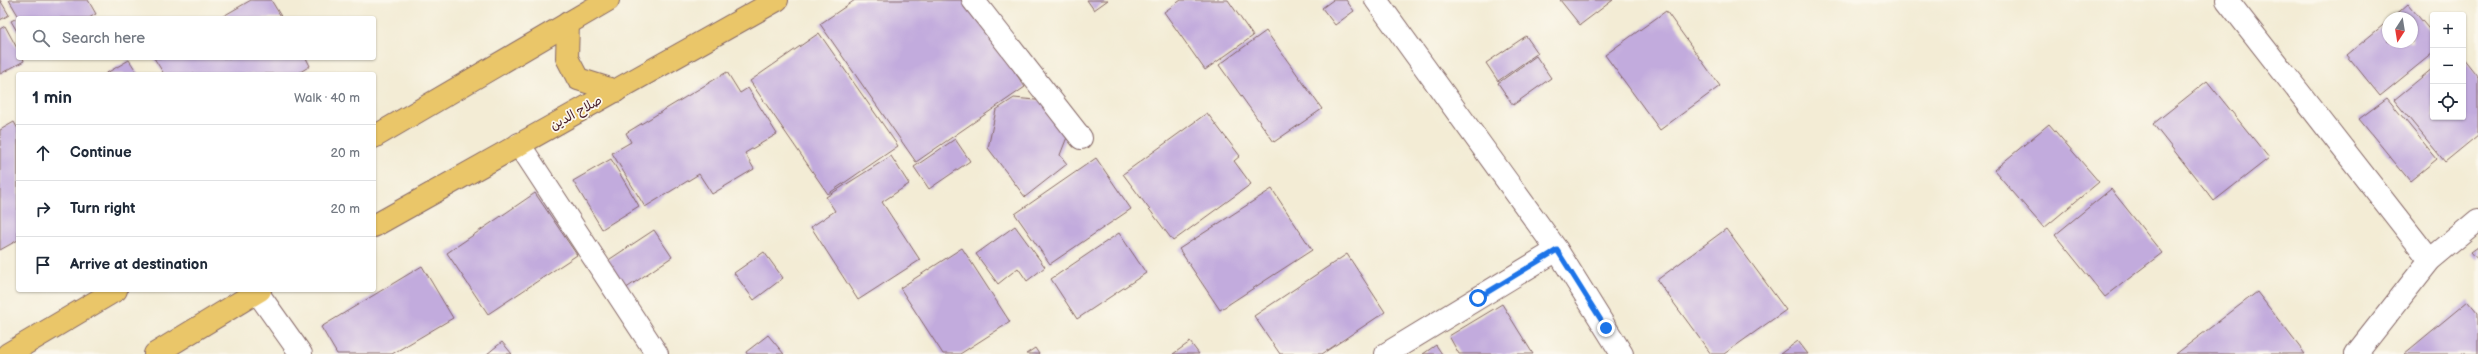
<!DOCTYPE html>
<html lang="en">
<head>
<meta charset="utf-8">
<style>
	:root { --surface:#fff; --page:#f6f6f7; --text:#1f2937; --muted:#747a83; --line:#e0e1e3 }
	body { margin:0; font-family:"Balsamiq Sans","Playpen Sans Arabic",sans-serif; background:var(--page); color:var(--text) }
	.controls { position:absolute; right:12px; top:12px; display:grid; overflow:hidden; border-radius:4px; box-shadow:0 1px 3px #0004 }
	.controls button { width:36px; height:36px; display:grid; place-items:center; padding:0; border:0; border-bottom:1px solid var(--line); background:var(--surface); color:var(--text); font:20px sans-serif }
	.compass { position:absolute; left:2382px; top:12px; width:36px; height:36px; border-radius:50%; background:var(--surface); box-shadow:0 1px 3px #0004; rotate:192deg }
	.stop { position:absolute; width:12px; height:12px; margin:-9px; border:3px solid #1a73e8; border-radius:50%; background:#fff }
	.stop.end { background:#1a73e8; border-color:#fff; box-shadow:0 1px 4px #0008 }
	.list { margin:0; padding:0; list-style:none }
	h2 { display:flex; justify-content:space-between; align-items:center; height:52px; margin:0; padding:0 16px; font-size:17px }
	h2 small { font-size:13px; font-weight:400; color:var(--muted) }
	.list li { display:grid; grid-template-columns:26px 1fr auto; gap:12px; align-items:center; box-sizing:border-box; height:56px; padding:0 16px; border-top:1px solid var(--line) }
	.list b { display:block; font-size:15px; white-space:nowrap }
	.list em { font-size:13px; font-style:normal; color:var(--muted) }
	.icon { flex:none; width:22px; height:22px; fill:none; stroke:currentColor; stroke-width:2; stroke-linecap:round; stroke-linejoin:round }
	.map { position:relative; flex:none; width:2478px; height:354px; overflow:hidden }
	.search { position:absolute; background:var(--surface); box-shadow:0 1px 3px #0004; left:16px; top:16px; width:360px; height:44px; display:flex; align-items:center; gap:10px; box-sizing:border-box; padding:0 14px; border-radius:4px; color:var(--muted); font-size:15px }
	.panel { position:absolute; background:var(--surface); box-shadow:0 1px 3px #0004; left:16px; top:72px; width:360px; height:220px; border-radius:4px }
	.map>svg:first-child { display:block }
	.building { fill:#c2abdd }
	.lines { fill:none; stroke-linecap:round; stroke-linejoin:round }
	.lane-casing { stroke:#856766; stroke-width:24 }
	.street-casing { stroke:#856766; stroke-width:24 }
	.highway-casing { stroke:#856766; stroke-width:24 }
	.lane { stroke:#fff; stroke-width:22 }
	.street { stroke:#fff; stroke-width:22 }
	.highway { stroke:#eac669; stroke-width:22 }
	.route { stroke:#1a73e8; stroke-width:5 }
	.labels { text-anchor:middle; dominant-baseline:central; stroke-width:3.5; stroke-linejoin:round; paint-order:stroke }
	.street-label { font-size:13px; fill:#4a1f2b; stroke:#fbf7ec }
</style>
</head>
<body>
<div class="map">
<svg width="2478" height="354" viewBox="0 0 2478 354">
	<rect width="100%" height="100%" fill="#fbf7ec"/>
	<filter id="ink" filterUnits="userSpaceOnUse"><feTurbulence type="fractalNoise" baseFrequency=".025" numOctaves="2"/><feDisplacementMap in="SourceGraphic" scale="8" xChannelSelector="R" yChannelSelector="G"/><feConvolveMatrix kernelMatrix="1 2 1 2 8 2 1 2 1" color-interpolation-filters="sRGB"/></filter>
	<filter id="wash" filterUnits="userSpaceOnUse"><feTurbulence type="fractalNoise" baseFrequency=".012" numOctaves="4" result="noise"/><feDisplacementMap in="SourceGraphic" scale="16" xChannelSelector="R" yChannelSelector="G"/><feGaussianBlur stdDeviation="0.9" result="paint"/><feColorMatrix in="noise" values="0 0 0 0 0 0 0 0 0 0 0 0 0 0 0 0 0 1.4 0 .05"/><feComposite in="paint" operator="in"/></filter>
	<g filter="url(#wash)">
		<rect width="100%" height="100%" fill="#f3ecd5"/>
		<g id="blocks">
			<!-- building -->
			<g class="building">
				<path d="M0 0 9 15 0 20Z"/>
				<path d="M9 0H88L96 14 89 18H18V33L11 21 19 17Z"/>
				<path d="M251 0H271L282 18H220Z"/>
				<path d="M855 0H965L1025 87 916 162 820 24Z"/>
				<path d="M1087 0H1108L1094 10Z"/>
				<path d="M1181 0H1228L1253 36 1205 70 1164 12Z"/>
				<path d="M1333 0H1346L1354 11 1335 25 1322 8Z"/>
				<path d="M1560 0H1613L1580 25Z"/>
				<path d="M2408 4 2433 34V53L2380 96 2347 55 2388 21V42H2412V18H2392Z"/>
				<path d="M1666 11 1720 86 1660 130 1605 55Z"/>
				<path d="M5 26 18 50V58H23L24 61 0 74V29Z"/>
				<path d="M1266 31 1322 109 1274 142 1219 65Z"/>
				<path d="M819 33 898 146 828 194 750 81Z"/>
				<path d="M1526 36 1538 53 1498 81 1486 63Z"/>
				<path d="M1536 56 1551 78 1513 105 1498 83Z"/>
				<path d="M154 58H306L310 66 297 74H164Z"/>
				<path d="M2463 58 2478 77V135L2445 162 2394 100 2433 68V117H2463Z"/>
				<path d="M129 60 138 74H105Z"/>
				<path d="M727 72 740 93 748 88 777 134 745 153 754 169 712 194 699 174 645 207 612 153 631 142 626 133Z"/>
				<path d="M2207 81 2269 158 2214 201 2153 124Z"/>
				<path d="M1014 98 1046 101 1069 132 1060 155 1067 164 1025 197 988 148 996 110Z"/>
				<path d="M2387 98 2437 159 2410 181 2359 119Z"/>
				<path d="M1207 113 1240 156 1234 161 1251 184 1173 241 1123 174Z"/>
				<path d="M14 122 18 129V240L0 250V130Z"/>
				<path d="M2049 124 2099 182 2044 228 1994 170Z"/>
				<path d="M955 139 970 161 929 189 914 167Z"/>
				<path d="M891 156 909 184 882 202 920 260 858 300 811 227 835 211 826 197Z"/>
				<path d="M1096 158 1131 209 1050 264 1015 214Z"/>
				<path d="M611 159 639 206 602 229 573 181Z"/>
				<path d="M1272 189 1312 250 1220 310 1179 249Z"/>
				<path d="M2111 189 2162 253 2105 297 2055 235Z"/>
				<path d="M535 193 577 255 488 314 447 253Z"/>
				<path d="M1015 226 1045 267 1027 281 1018 268 998 284 976 254Z"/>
				<path d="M1726 229 1786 310 1724 354H1711L1657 280Z"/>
				<path d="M654 230 672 257 622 291 604 263Z"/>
				<path d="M1119 233 1146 273 1077 319 1051 279Z"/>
				<path d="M2478 247V260L2471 252Z"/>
				<path d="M962 248 1010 322 960 354H943L900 288Z"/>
				<path d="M764 252 783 278 754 300 734 273Z"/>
				<path d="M1347 254 1385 312 1322 354H1280L1254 316Z"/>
				<path d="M422 266 453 318 392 354H337L321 327Z"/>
				<path d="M2257 292 2305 354H2176Z"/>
				<path d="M2468 301 2478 313V354H2404Z"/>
				<path d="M1502 304 1533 354H1459L1449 336Z"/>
				<path d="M768 335 784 354H747L746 352Z"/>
				<path d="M1798 341 1808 354H1780Z"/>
				<path d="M502 342 512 354H487Z"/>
				<path d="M1190 342 1199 354H1173Z"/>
				<path d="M1436 345 1442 354H1423Z"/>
				<path d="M1035 348 1039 354H1026Z"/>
			</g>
		</g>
	</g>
	<g filter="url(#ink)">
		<use href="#blocks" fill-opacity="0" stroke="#856766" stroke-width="1"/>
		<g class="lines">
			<!-- lane casing -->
			<g class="lane-casing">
				<g id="lane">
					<path d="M973 0 1081 138"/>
					<path d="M519 144 657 354"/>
					<path d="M1386 354 1557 250"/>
				</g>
			</g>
			<!-- street casing -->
			<g class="street-casing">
				<g id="street">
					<path d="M1376 0 1557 250 1622 354"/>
					<path d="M2227 0 2430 260"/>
					<path d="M257 292 301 354"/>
					<path d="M2356 354 2430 260 2478 220"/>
				</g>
			</g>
			<!-- highway casing -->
			<g class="highway-casing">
				<g id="highway">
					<path d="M568 23 567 58 578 79 616 91"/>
					<path d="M374 137 608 0"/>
					<path d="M374 226 777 0"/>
					<path d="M8 354 116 290"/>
					<path d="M155 354 260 290"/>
				</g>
			</g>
			<!-- lane -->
			<use href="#lane" class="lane"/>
			<!-- street -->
			<use href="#street" class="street"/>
			<!-- highway -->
			<use href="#highway" class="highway"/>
		</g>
	</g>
	<g class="lines" filter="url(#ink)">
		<!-- route -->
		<path class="route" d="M1478 298 1557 250 1606 328"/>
	</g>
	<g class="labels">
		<!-- street labels -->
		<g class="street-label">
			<text transform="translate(576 113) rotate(-29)">صلاح الدين</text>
		</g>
	</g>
</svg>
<div class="controls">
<button>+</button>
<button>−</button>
<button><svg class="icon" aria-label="locate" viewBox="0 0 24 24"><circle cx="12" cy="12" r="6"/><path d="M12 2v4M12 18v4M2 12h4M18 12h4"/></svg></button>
</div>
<svg class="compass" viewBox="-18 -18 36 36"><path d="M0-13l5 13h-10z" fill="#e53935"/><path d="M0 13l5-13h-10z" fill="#747a83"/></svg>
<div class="stop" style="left:1478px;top:298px"></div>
<div class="stop end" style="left:1606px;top:328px"></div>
<div class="search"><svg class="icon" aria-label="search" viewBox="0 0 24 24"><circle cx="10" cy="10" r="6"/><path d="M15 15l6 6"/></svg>Search here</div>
<section class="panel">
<h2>1 min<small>Walk · 40 m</small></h2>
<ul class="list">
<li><svg class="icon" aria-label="ahead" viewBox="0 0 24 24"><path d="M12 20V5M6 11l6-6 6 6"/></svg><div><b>Continue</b></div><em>20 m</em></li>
<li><svg class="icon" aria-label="right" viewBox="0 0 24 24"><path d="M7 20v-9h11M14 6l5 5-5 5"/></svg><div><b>Turn right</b></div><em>20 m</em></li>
<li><svg class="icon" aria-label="arrive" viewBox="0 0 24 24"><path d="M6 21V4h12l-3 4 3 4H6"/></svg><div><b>Arrive at destination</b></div></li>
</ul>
</section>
</div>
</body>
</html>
